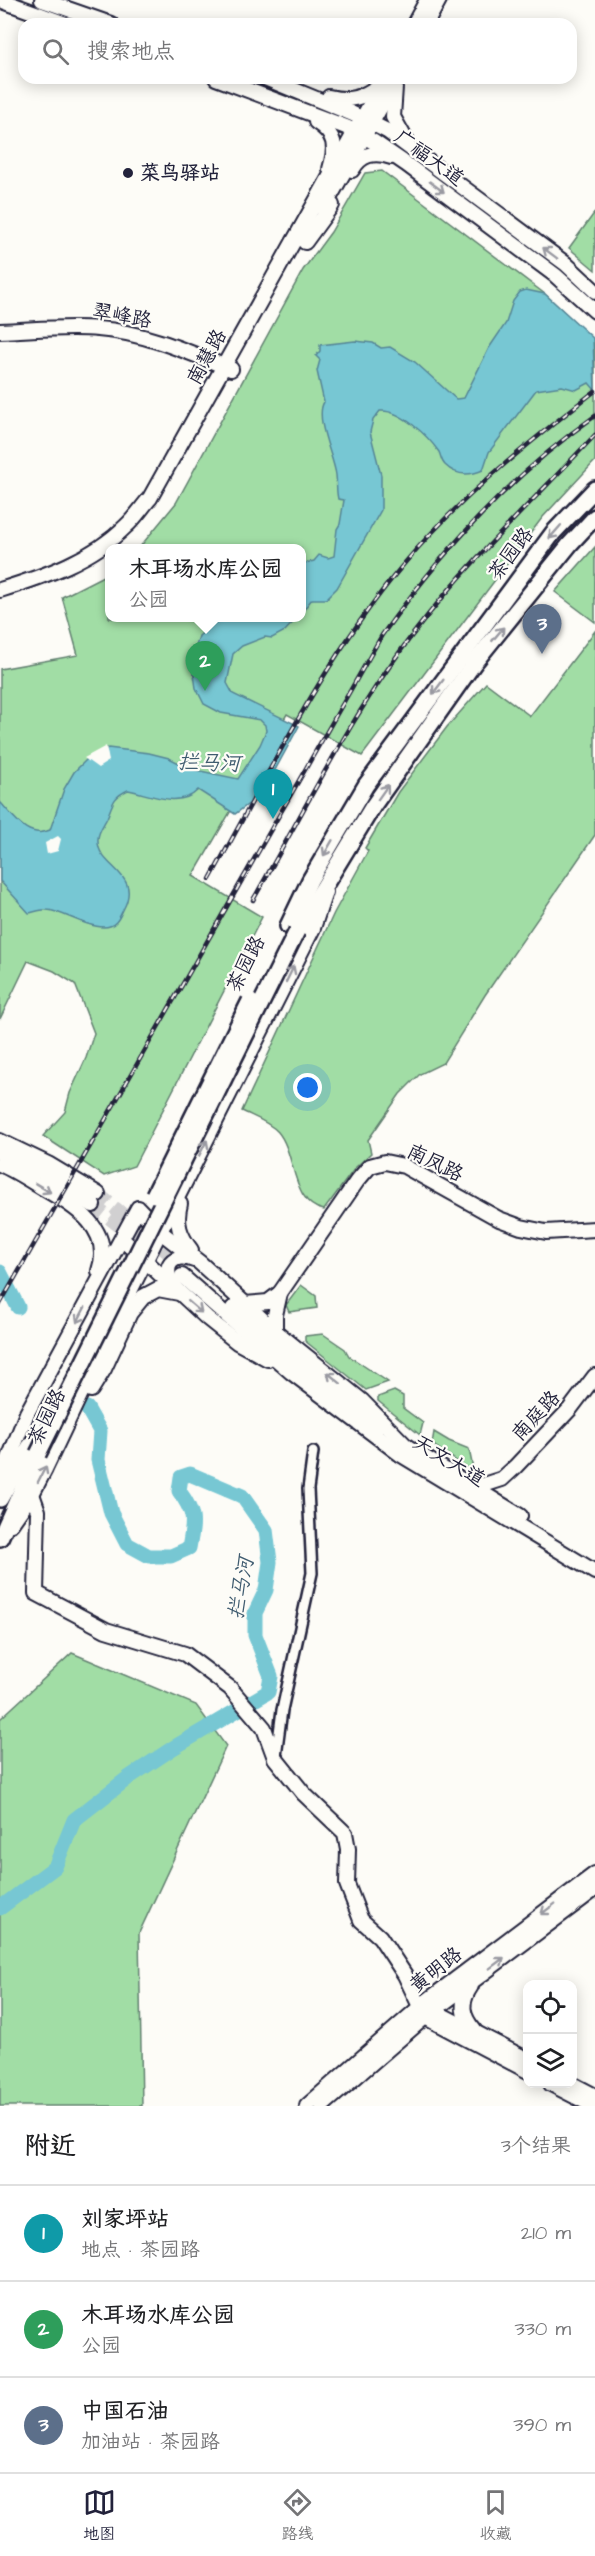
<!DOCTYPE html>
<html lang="zh">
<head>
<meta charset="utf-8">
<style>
	:root { --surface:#fff; --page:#f2f2f2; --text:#202124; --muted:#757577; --line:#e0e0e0; --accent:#22223b }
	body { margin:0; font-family:"Architects Daughter","LXGW WenKai TC",sans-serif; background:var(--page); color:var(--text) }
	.controls { position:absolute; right:18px; bottom:18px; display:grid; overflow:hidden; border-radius:12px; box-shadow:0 3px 15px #0003 }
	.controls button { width:54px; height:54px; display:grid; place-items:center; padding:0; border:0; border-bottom:2px solid var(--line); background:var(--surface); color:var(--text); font:30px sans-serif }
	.you { position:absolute; left:308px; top:1088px; width:21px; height:21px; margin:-15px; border:4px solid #fff; border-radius:50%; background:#1a73e8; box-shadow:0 0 0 9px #1a73e833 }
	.badge { display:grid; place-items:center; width:39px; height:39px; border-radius:50%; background:var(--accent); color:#fff; font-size:20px; font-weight:700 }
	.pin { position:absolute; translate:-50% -50px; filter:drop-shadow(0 2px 3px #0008) }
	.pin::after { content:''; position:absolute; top:32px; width:21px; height:18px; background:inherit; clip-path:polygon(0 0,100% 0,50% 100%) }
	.popup { position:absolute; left:105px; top:544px; width:201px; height:78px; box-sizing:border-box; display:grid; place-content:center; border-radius:12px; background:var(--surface); filter:drop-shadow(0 2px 4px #0005); font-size:20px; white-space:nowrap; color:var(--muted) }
	.popup b { font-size:22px; color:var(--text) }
	.popup::after { content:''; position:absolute; left:50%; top:100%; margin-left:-12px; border:12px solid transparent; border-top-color:var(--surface) }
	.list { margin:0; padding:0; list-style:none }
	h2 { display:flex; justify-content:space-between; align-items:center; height:78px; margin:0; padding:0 24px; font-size:26px }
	h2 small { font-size:20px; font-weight:400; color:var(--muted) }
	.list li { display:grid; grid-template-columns:39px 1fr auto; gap:18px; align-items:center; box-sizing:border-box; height:96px; padding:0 24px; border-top:2px solid var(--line) }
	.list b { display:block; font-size:22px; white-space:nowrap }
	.list p { margin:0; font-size:20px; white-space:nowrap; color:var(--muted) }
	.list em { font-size:20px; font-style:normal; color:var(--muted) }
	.icon { flex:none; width:33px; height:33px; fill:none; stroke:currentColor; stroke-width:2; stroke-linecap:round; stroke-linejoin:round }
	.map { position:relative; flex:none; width:595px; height:2106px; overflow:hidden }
	.search { position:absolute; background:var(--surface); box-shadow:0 3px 15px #0003; left:18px; right:18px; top:18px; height:66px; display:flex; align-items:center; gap:15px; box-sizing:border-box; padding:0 21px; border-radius:18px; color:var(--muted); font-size:22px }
	.sheet { height:366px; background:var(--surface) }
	nav { display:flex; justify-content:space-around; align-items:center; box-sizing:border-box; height:84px; border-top:2px solid var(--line); background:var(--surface); font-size:16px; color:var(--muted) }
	nav a { display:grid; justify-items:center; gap:3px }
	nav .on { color:var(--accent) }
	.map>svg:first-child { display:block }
	.green { fill:#a1dda5; stroke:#628070; stroke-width:1.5 }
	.water { fill:#77c7d3; stroke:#558596; stroke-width:1.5 }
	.pier { fill:#fdfcf7 }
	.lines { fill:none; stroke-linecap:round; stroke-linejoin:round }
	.river { stroke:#77c7d3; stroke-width:15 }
	.secondary-tunnel { stroke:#d1d0d1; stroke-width:14; stroke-dasharray:14 7; stroke-linecap:butt }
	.street-casing { stroke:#22223b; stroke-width:14 }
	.secondary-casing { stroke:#22223b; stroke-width:18 }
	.primary-casing { stroke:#22223b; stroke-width:20 }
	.street { stroke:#fdfcf7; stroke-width:9 }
	.secondary { stroke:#fdfcf7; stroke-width:14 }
	.primary { stroke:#fdfcf7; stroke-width:15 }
	.rail-casing { stroke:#22223b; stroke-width:4.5 }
	.rail { stroke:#fdfcf7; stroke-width:2; stroke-dasharray:7; stroke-linecap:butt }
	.primary-bridge-casing { stroke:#22223b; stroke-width:20; stroke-linecap:butt }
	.primary-bridge { stroke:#fdfcf7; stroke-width:15 }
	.oneway { stroke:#9a9aa2 }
	.poi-dot { fill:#22223b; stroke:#fdfcf7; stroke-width:2 }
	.labels { text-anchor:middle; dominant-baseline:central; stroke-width:4.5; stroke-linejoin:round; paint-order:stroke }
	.street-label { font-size:20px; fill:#22223b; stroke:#fdfcf7 }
	.poi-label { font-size:20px; font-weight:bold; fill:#22223b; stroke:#fdfcf7; text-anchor:start }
	.water-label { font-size:21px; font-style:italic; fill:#405c70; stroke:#fdfcf7 }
</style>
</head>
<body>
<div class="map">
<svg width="595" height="2106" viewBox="0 0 595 2106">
	<rect width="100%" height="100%" fill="#fdfcf7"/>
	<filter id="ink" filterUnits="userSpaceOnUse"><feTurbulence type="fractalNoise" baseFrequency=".0167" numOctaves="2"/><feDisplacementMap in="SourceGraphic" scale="12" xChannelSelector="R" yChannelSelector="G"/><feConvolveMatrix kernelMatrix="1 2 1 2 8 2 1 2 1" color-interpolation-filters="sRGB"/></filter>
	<g filter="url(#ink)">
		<!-- green -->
		<g class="green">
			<path d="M382 171 545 294 595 341V461L542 518 362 756 287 714 193 876 262 917 134 1166 104 1176 43 1136 65 1112 70 1093 86 1058 94 1033 75 984 54 971 28 961 0 1019V669L78 655 62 597 109 573V618H301V548H139L176 503 303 270 331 232 365 173Z"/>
			<path d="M595 212V270L569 248Z"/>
			<path d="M595 547V622L555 592Z"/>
			<path d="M595 631V835L485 995 443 1063 420 1074 400 1094 368 1140 371 1153 355 1168 324 1210C291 1204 296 1153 278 1132 269 1122 254 1117 242 1111L334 913 368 851 365 848 398 792 447 727 486 683 530 716Z"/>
			<path d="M301 1285 316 1296 317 1308 289 1312 286 1305Z"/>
			<path d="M323 1334 345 1349 349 1356 388 1382 366 1390 305 1341V1336Z"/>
			<path d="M394 1391 403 1396V1408L423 1423 420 1435 378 1401V1397Z"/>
			<path d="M434 1432 449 1441 469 1449 474 1473 432 1444Z"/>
			<path d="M72 1653 196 1705 226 1746 139 1933 142 2106H0V1719Z"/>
		</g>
		<!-- water -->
		<g class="water">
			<path d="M526 290 545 294 593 338 595 390 589 383 576 390 562 386 536 390 489 452 483 470C469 476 456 476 445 465 441 461 441 456 439 452 428 436 400 409 380 411L373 420 370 432 381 475V510L337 588 326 599H312L301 613V564L314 561 319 555 328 558 334 556 337 529 340 524 344 500 338 499C336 491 337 483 336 475 334 457 314 418 324 402L317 371 320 360 316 356 320 351V345L355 341 373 343 381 348 390 347 415 362 456 399 464 398 489 348 506 323 513 301 520 292Z"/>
			<path d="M212 618H297L285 631 272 638 265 637 242 646 233 654 227 683 233 694 299 726 262 794 235 814 198 790C180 809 149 794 128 790 113 797 113 803 107 818 104 824 98 832 98 839 96 868 144 872 123 910 121 914 119 919 116 922 102 938 65 911 47 910 42 909 35 912 29 913L0 881V802C14 817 28 840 50 830L64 789 74 772 86 760 108 748 149 753 169 758 191 769 238 779 260 745 266 731 265 725 260 720 221 713 204 704 196 688 192 660 199 636 206 630Z"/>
		</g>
		<!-- pier -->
		<g class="pier">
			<path d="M106 746 109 761 98 768 84 758Z"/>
			<path d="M58 836 61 839 58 851 47 854 45 843Z"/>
		</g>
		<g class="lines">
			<!-- river -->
			<g class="river">
				<path d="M0 1272 18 1307"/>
				<path d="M0 1908 55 1867 74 1820 128 1778 173 1748 268 1692 271 1676 255 1635V1613L266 1590 270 1562 266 1530 242 1496 190 1474 181 1477 179 1491C196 1514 194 1521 189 1548L171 1556H149L127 1544 111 1513 98 1460 100 1431 87 1408"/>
			</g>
			<!-- secondary-tunnel -->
			<g class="secondary-tunnel">
				<path d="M98 1194 188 1269"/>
				<path d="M93 1205 150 1250"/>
			</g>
			<!-- street casing -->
			<g class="street-casing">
				<path id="street" d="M276 1756 282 1710 312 1573 308 1489 313 1452"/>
			</g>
			<!-- secondary casing -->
			<g class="secondary-casing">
				<g id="secondary">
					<path d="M0 0 66 24"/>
					<path d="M42 0 111 24"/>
					<path d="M414 24 427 0"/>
					<path d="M426 24 439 0"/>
					<path d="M216 78 346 127 374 142 406 164 555 275 595 311"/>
					<path d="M265 78 353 114 387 131 566 264 595 291"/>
					<path d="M395 87 393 117 407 142"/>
					<path d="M329 97C351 102 362 98 380 85"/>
					<path d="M316 122C336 135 337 146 330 169"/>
					<path d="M352 170C361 154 374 151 391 157"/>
					<path d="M323 209 397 78"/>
					<path d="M305 242 332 205"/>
					<path d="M0 331C32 330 66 326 98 329 143 332 189 352 231 369"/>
					<path d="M0 590C45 576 92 560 126 526 135 518 142 507 150 498L385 78"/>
					<path d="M0 1141 48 1164 98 1194"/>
					<path d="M0 1152 42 1172 93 1205"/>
					<path d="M0 1164C14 1170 28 1179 41 1187 72 1205 114 1227 99 1271"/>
					<path d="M180 1204C175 1223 180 1236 191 1250"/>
					<path d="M122 1239 207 1318 237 1342 268 1359"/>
					<path d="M182 1276 291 1372 400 1454 595 1572"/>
					<path d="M174 1286C160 1267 173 1251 194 1260"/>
					<path d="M245 1304 268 1302 280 1293 357 1181 370 1166 385 1162 404 1166 499 1219 521 1227 546 1232 595 1229"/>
					<path d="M233 1308 298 1365 378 1427"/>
					<path d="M275 1331V1315L280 1293"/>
					<path d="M91 1390 104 1369 130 1313 143 1297 158 1289 179 1293"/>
					<path d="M401 1443 520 1516"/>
					<path d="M0 1481 27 1413 138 1208 162 1233 199 1262 275 1331 362 1401 407 1447"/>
					<path d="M474 1488 502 1479 515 1467 570 1409 595 1376"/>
					<path d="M32 1494 38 1511 36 1593 106 1630 185 1654 230 1688 264 1728 275 1758 304 1794 345 1833 348 1849 347 1884 361 1920 380 1937 405 1975 425 2017 528 2071"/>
					<path d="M11 1524 32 1494 45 1469 120 1311 313 928 325 892"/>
					<path d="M471 1986C460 2002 461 2015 474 2030"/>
					<path d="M430 2006 434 2011 528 2060"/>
					<path d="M551 2084 594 2106"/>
					<path d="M572 2084 595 2096"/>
					<path d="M307 2106 427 2001 595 1874"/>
					<path d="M322 2106 425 2017 595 1889"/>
				</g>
			</g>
			<!-- primary casing -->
			<g class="primary-casing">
				<g id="primary">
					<path d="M288 926 310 880 366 785 553 533 595 489"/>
					<path d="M297 931 373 806 474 663 570 544 595 517"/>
					<path d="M0 1499 30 1446"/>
					<path d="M0 1538 38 1454"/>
				</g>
			</g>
			<!-- street -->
			<use href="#street" class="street"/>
			<!-- secondary -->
			<use href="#secondary" class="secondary"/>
			<!-- primary -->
			<use href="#primary" class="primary"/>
			<!-- rail casing -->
			<g class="rail-casing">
				<g id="rail">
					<path d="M210 879C269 773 324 659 403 565 459 498 526 445 595 391"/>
					<path d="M253 900C305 810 352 712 417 629 470 560 535 499 595 435"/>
					<path d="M0 1304 382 635C442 551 510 476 595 416"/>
				</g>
			</g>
			<!-- rail -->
			<use href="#rail" class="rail"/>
			<!-- primary-bridge casing -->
			<g class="primary-bridge-casing">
				<g id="primary-bridge">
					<path d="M154 1195 250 1001"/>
					<path d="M38 1454 297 931"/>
				</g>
			</g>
			<!-- primary-bridge -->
			<use href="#primary-bridge" class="primary-bridge"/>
		</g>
		<!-- one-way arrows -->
		<defs><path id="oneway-shaft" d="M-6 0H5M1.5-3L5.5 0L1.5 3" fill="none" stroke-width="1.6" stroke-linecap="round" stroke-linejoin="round" transform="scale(1.5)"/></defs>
		<g class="oneway">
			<use href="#oneway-shaft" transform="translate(437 187) rotate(37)"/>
			<use href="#oneway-shaft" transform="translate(550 253) rotate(-143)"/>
			<use href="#oneway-shaft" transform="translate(555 532) rotate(131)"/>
			<use href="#oneway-shaft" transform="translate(498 634) rotate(-50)"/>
			<use href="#oneway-shaft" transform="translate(438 687) rotate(127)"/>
			<use href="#oneway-shaft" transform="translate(383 792) rotate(-55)"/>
			<use href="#oneway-shaft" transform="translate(328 848) rotate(120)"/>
			<use href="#oneway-shaft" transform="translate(290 974) rotate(-64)"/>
			<use href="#oneway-shaft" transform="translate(203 1148) rotate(-63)"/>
			<use href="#oneway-shaft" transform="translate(43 1188) rotate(31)"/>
			<use href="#oneway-shaft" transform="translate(195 1307) rotate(41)"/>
			<use href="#oneway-shaft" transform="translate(81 1315) rotate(118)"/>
			<use href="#oneway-shaft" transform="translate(334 1378) rotate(-141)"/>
			<use href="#oneway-shaft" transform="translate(42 1474) rotate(-63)"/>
			<use href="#oneway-shaft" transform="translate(548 1909) rotate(143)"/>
			<use href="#oneway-shaft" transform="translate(497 1963) rotate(-37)"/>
		</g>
	</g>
	<!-- markers -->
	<circle class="poi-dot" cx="128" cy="173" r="6"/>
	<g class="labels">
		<!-- street labels -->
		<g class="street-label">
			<text transform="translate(429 158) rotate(36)">广福大道</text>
			<text transform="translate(122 316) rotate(10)">翠峰路</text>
			<text transform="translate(207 357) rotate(-61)">南慧路</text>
			<text transform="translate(511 554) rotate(-53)">茶园路</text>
			<text transform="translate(246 964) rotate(-63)">茶园路</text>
			<text transform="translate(435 1163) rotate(26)">南凤路</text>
			<text transform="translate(536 1416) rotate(-47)">南庭路</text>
			<text transform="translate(47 1417) rotate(-64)">茶园路</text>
			<text transform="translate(449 1461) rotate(31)">天文大道</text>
			<text transform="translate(436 1970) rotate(-38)">黄明路</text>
		</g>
		<!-- poi labels -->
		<g class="poi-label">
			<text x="140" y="173">菜鸟驿站</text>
		</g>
		<!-- water labels -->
		<g class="water-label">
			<text transform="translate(209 763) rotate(2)">拦马河</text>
			<text transform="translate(241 1588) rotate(-80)">拦马河</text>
		</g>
	</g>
</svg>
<div class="controls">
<button><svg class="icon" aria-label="locate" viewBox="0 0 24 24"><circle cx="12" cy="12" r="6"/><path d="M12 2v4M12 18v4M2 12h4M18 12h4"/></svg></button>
<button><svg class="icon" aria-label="layers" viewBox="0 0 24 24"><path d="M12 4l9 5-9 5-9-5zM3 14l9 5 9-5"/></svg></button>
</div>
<div class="you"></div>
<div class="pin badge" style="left:273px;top:819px;background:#0f9aa8">1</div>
<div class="pin badge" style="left:205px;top:691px;background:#2e9e5b">2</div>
<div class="popup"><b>木耳场水库公园</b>公园</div>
<div class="pin badge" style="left:542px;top:654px;background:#5c6f8a">3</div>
<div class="search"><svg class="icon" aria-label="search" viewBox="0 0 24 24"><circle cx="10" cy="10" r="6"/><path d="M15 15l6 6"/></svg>搜索地点</div>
</div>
<section class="sheet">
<h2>附近<small>3个结果</small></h2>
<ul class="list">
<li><span class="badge" style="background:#0f9aa8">1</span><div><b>刘家坪站</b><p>地点 · 茶园路</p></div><em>210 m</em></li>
<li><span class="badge" style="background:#2e9e5b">2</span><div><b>木耳场水库公园</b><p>公园</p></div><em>330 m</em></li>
<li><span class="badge" style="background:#5c6f8a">3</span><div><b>中国石油</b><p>加油站 · 茶园路</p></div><em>390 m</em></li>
</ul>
</section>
<nav>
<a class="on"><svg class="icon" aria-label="map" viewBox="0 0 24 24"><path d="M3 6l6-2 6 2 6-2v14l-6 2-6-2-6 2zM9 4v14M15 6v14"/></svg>地图</a>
<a><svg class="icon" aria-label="directions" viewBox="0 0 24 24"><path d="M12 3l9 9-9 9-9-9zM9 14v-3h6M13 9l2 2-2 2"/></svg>路线</a>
<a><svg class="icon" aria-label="saved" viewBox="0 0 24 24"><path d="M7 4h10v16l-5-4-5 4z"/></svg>收藏</a>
</nav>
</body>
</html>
